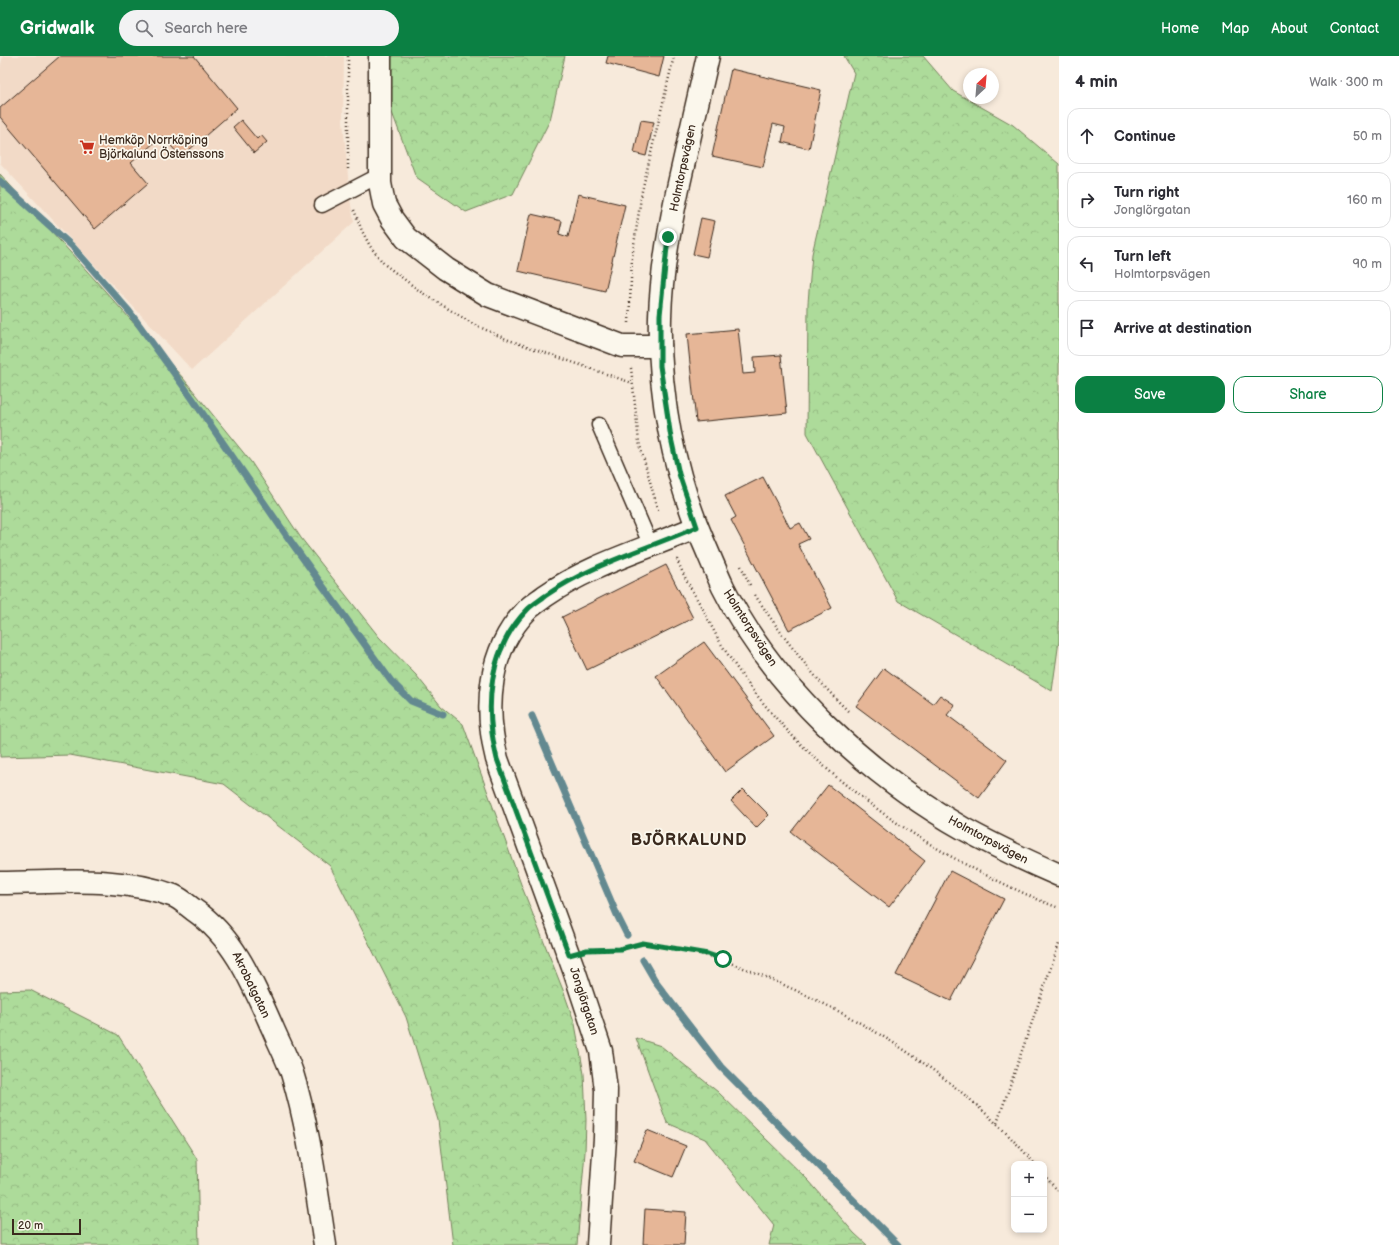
<!DOCTYPE html>
<html lang="en">
<head>
<meta charset="utf-8">
<style>
	:root { --surface:#fff; --page:#f2f2f3; --text:#2b2b33; --muted:#7c7c81; --line:#e1e1e2; --accent:#0b8043 }
	body { margin:0; font-family:"Balsamiq Sans",sans-serif; background:var(--page); color:var(--text) }
	.controls { position:absolute; right:12px; bottom:12px; display:grid; overflow:hidden; border-radius:8px; box-shadow:0 2px 6px #0003 }
	.controls button { width:36px; height:36px; display:grid; place-items:center; padding:0; border:0; border-bottom:1px solid var(--line); background:var(--surface); color:var(--text); font:20px sans-serif }
	.compass { position:absolute; left:963px; top:12px; width:36px; height:36px; border-radius:50%; background:var(--surface); box-shadow:0 2px 6px #0003; rotate:26deg }
	.scale { position:absolute; left:12px; bottom:10px; width:69px; box-sizing:border-box; padding-left:4px; border:2px solid #3b2a1e; border-top:0; font-size:11px; line-height:14px; white-space:nowrap; color:#3b2a1e; -webkit-text-stroke:3px #fbf7ec; paint-order:stroke }
	.stop { position:absolute; width:12px; height:12px; margin:-9px; border:3px solid #0b8043; border-radius:50%; background:#fff }
	.stop.end { background:#0b8043; border-color:#fff; box-shadow:0 1px 4px #0008 }
	.list { margin:0; padding:0; list-style:none }
	h2 { display:flex; justify-content:space-between; align-items:center; height:52px; margin:0; padding:0 16px; font-size:17px }
	h2 small { font-size:13px; font-weight:400; color:var(--muted) }
	.list li { display:grid; grid-template-columns:26px 1fr auto; gap:12px; align-items:center; box-sizing:border-box; height:56px; margin:0 8px 8px; padding:0 8px; border:1px solid var(--line); border-radius:12px }
	.list b { display:block; font-size:15px; white-space:nowrap }
	.list p { margin:0; font-size:13px; white-space:nowrap; color:var(--muted) }
	.list em { font-size:13px; font-style:normal; color:var(--muted) }
	.actions { display:flex; gap:8px; padding:12px 16px }
	.actions a { flex:1; padding:9px 0; border:1px solid var(--accent); border-radius:12px; text-align:center; font-size:14px; color:var(--accent) }
	.actions .main { background:var(--accent); color:#fff }
	.icon { flex:none; width:22px; height:22px; fill:none; stroke:currentColor; stroke-width:2; stroke-linecap:round; stroke-linejoin:round }
	.map { position:relative; flex:none; width:1059px; height:1189px; overflow:hidden }
	header { display:flex; align-items:center; gap:24px; box-sizing:border-box; height:56px; padding:0 20px; background:var(--accent); color:#fff }
	header strong { font-size:19px }
	nav { display:flex; gap:22px; margin-inline-start:auto; font-size:14px }
	.search { width:280px; height:36px; background:var(--page); display:flex; align-items:center; gap:10px; box-sizing:border-box; padding:0 14px; border-radius:22px; color:var(--muted); font-size:15px }
	main { display:flex }
	aside { flex:1; background:var(--surface) }
	.map>svg:first-child { display:block }
	.built { fill:#f2dac7 }
	.forest { fill:url(#forest-crowns); stroke:#74825c }
	.lines { fill:none; stroke-linecap:round; stroke-linejoin:round }
	.stream { stroke:#638990; stroke-width:7 }
	.building { fill:#e6b697; stroke:#3b2a1e }
	.service-casing { stroke:#3b2a1e; stroke-width:17 }
	.minor-casing { stroke:#3b2a1e; stroke-width:25 }
	.path { stroke:#3b2a1e; stroke-width:2.5; stroke-dasharray:1 3; stroke-linecap:butt }
	.service { stroke:#fbf7ec; stroke-width:14 }
	.minor { stroke:#fbf7ec; stroke-width:22 }
	.route { stroke:#0b8043; stroke-width:5 }
	.labels { text-anchor:middle; dominant-baseline:central; stroke-width:3.5; stroke-linejoin:round; paint-order:stroke }
	.poi-label { font-size:12px; fill:#3b2a1e; stroke:#fbf7ec; text-anchor:start }
	.street-label { font-size:12px; fill:#3b2a1e; stroke:#fbf7ec }
	.district-label { font-size:16px; font-weight:bold; letter-spacing:1px; fill:#3b2a1e; stroke:#fbf7ec }
</style>
</head>
<body>
<header>
<strong>Gridwalk</strong>
<div class="search"><svg class="icon" aria-label="search" viewBox="0 0 24 24"><circle cx="10" cy="10" r="6"/><path d="M15 15l6 6"/></svg>Search here</div>
<nav><a>Home</a><a>Map</a><a>About</a><a>Contact</a></nav>
</header>
<main>
<div class="map">
<svg width="1059" height="1189" viewBox="0 0 1059 1189">
	<defs>
		<pattern id="forest-crowns" width="20" height="18" patternUnits="userSpaceOnUse"><rect width="20" height="18" fill="#addb9a"/><path d="M2 6a3 3 0 1 1 6 0M12 15a3 3 0 1 1 6 0" fill="none" stroke="#96bc84"/></pattern>
	</defs>
	<rect width="100%" height="100%" fill="#f7eadb"/>
	<filter id="ink" filterUnits="userSpaceOnUse"><feTurbulence type="fractalNoise" baseFrequency=".025" numOctaves="2"/><feDisplacementMap in="SourceGraphic" scale="8" xChannelSelector="R" yChannelSelector="G"/><feConvolveMatrix kernelMatrix="1 2 1 2 8 2 1 2 1" color-interpolation-filters="sRGB"/></filter>
	<g filter="url(#ink)">
		<!-- built -->
		<path class="built" d="M3 0H344L343 65 350 143 354 166 192 314 0 107V12Z"/>
		<!-- forest -->
		<g class="forest">
			<path d="M389 0H565L550 64 513 138 466 156 416 121 390 51Z"/>
			<path d="M844 0H923L953 35 1013 69 1059 108V585L1052 635 898 545 807 377 808 247 812 198 854 17Z"/>
			<path d="M0 118 183 322 251 406 301 482 379 581 416 619 441 650 463 668 522 831 563 934 575 968 584 1018 586 1064 585 1096 577 1189H453L438 1064 406 961 330 810 224 728 70 699 0 701Z"/>
			<path d="M30 934 118 979 197 1103 199 1189H0V935Z"/>
			<path d="M636 982 661 990 718 1036 809 1125 854 1177 867 1189H769L774 1169 705 1083 667 1067Z"/>
		</g>
		<g class="lines">
			<!-- stream -->
			<g class="stream">
				<path d="M0 125 72 190 129 255 192 342 289 483 391 625 411 645 443 658"/>
				<path d="M532 660 617 859 627 879"/>
				<path d="M643 904 657 928 721 1011 898 1189"/>
			</g>
		</g>
		<!-- building -->
		<g class="building">
			<path d="M60 0H194L237 52 181 101 162 80 131 107 148 127 95 173 0 61V52Z"/>
			<path d="M608 0H664L659 21 606 7Z"/>
			<path d="M731 13 821 34 809 93 782 86 785 71 773 68 763 111 712 100Z"/>
			<path d="M241 64 257 83 261 79 267 86 254 97 233 71Z"/>
			<path d="M641 64 654 66 646 100 634 97Z"/>
			<path d="M578 138 625 149 605 235 518 215 531 158 562 165 559 178 568 181Z"/>
			<path d="M701 162 715 165 707 201 693 198Z"/>
			<path d="M738 273 743 318 755 317 754 301 781 299 787 357 696 366 687 278Z"/>
			<path d="M763 421 790 472 800 467 809 483 798 488 832 552 789 574 731 464 736 461 725 440Z"/>
			<path d="M666 509 693 562 587 614 562 561Z"/>
			<path d="M704 586 774 680 725 716 656 620Z"/>
			<path d="M884 612 933 648 940 639 955 649 947 659 1007 704 979 742 856 650Z"/>
			<path d="M828 729 925 805 889 851 791 776Z"/>
			<path d="M743 733 769 759 756 772 731 745Z"/>
			<path d="M950 815 1004 843 951 945 896 919Z"/>
			<path d="M647 1074 686 1090 673 1121 634 1105Z"/>
			<path d="M645 1153 686 1156 684 1189 643 1188Z"/>
		</g>
		<g class="lines">
			<!-- service casing -->
			<g class="service-casing">
				<g id="service">
					<path d="M322 149 380 119"/>
					<path d="M599 369 651 490"/>
				</g>
			</g>
			<!-- minor casing -->
			<g class="minor-casing">
				<g id="minor">
					<path d="M380 0V127L384 148 392 163 406 182 446 213 488 239 622 290H660"/>
					<path d="M708 0C698 44 688 88 678 132 669 174 661 217 660 261 658 337 673 415 703 485 710 501 716 516 723 531 772 631 869 719 964 773 995 790 1027 805 1059 819"/>
					<path d="M0 827C58 827 118 819 174 840 181 843 187 849 194 854 235 882 253 928 273 973 279 987 287 1002 292 1017 309 1072 316 1132 325 1189"/>
					<path d="M598 1189 605 1082 606 1034 601 995 574 914 497 703C484 651 488 593 528 553 533 548 540 544 545 540 591 508 647 493 697 471"/>
				</g>
			</g>
			<!-- path -->
			<g class="path">
				<path d="M348 0V113"/>
				<path d="M354 154 362 175 370 190 384 208 421 236 473 268 506 283 632 327"/>
				<path d="M629 267 632 202 642 135 674 0"/>
				<path d="M631 312 639 386 658 454"/>
				<path d="M677 503C684 522 695 539 705 557 711 569 717 582 725 594 785 690 876 761 974 813 1002 827 1030 841 1059 852"/>
				<path d="M741 510 750 529"/>
				<path d="M755 539C783 581 812 620 848 655"/>
				<path d="M591 894C601 894 612 894 621 892 629 891 637 887 645 888 695 892 740 909 786 930 883 973 965 1028 1035 1108"/>
				<path d="M997 1067 1059 888"/>
				<path d="M1044 1119 1059 1136"/>
			</g>
			<!-- service -->
			<use href="#service" class="service"/>
			<!-- minor -->
			<use href="#minor" class="minor"/>
		</g>
	</g>
	<g class="lines" filter="url(#ink)">
		<!-- route -->
		<path class="route" d="M668 181 660 259V310L671 382 679 418 697 471C647 493 591 508 545 540 540 544 533 548 528 553 488 593 484 651 497 703L569 899 587 894 620 893 643 887 708 898 723 903"/>
	</g>
	<!-- icons -->
	<defs>
		<g id="supermarket-bare" transform="scale(1.2)"><path d="M-6-5.5h2.5l.6 2H6L4.5 2H-2.5L-4.4-4H-6ZM-1.5 3.2a1.3 1.3 0 1 0 .1 0ZM3 3.2a1.3 1.3 0 1 0 .1 0Z" fill="#c8321e" stroke="#fbf7ec" stroke-width="2.5" paint-order="stroke"/></g>
	</defs>
	<g fill-rule="evenodd">
		<use href="#supermarket-bare" x="87" y="91"/>
	</g>
	<g class="labels">
		<!-- poi labels -->
		<g class="poi-label">
			<text x="99" y="84">Hemköp Norrköping<tspan x="99" dy="14">Björkalund Östenssons</tspan></text>
		</g>
		<!-- street labels -->
		<g class="street-label">
			<text transform="translate(683 112) rotate(-78)">Holmtorpsvägen</text>
			<text transform="translate(750 572) rotate(57)">Holmtorpsvägen</text>
			<text transform="translate(988 784) rotate(28)">Holmtorpsvägen</text>
			<text transform="translate(251 929) rotate(64)">Akrobatgatan</text>
			<text transform="translate(584 945) rotate(72)">Jonglörgatan</text>
		</g>
		<!-- district labels -->
		<g class="district-label">
			<text x="689" y="784">BJÖRKALUND</text>
		</g>
	</g>
</svg>
<div class="controls">
<button>+</button>
<button>−</button>
</div>
<svg class="compass" viewBox="-18 -18 36 36"><path d="M0-13l5 13h-10z" fill="#e53935"/><path d="M0 13l5-13h-10z" fill="#7c7c81"/></svg>
<div class="scale">20 m</div>
<div class="stop" style="left:723px;top:903px"></div>
<div class="stop end" style="left:668px;top:181px"></div>
</div>
<aside>
<h2>4 min<small>Walk · 300 m</small></h2>
<ul class="list">
<li><svg class="icon" aria-label="ahead" viewBox="0 0 24 24"><path d="M12 20V5M6 11l6-6 6 6"/></svg><div><b>Continue</b></div><em>50 m</em></li>
<li><svg class="icon" aria-label="right" viewBox="0 0 24 24"><path d="M7 20v-9h11M14 6l5 5-5 5"/></svg><div><b>Turn right</b><p>Jonglörgatan</p></div><em>160 m</em></li>
<li><svg class="icon" aria-label="left" viewBox="0 0 24 24"><path d="M17 20v-9H6M10 6l-5 5 5 5"/></svg><div><b>Turn left</b><p>Holmtorpsvägen</p></div><em>90 m</em></li>
<li><svg class="icon" aria-label="arrive" viewBox="0 0 24 24"><path d="M6 21V4h12l-3 4 3 4H6"/></svg><div><b>Arrive at destination</b></div></li>
</ul>
<div class="actions"><a class="main">Save</a><a>Share</a></div>
</aside>
</main>
</body>
</html>
